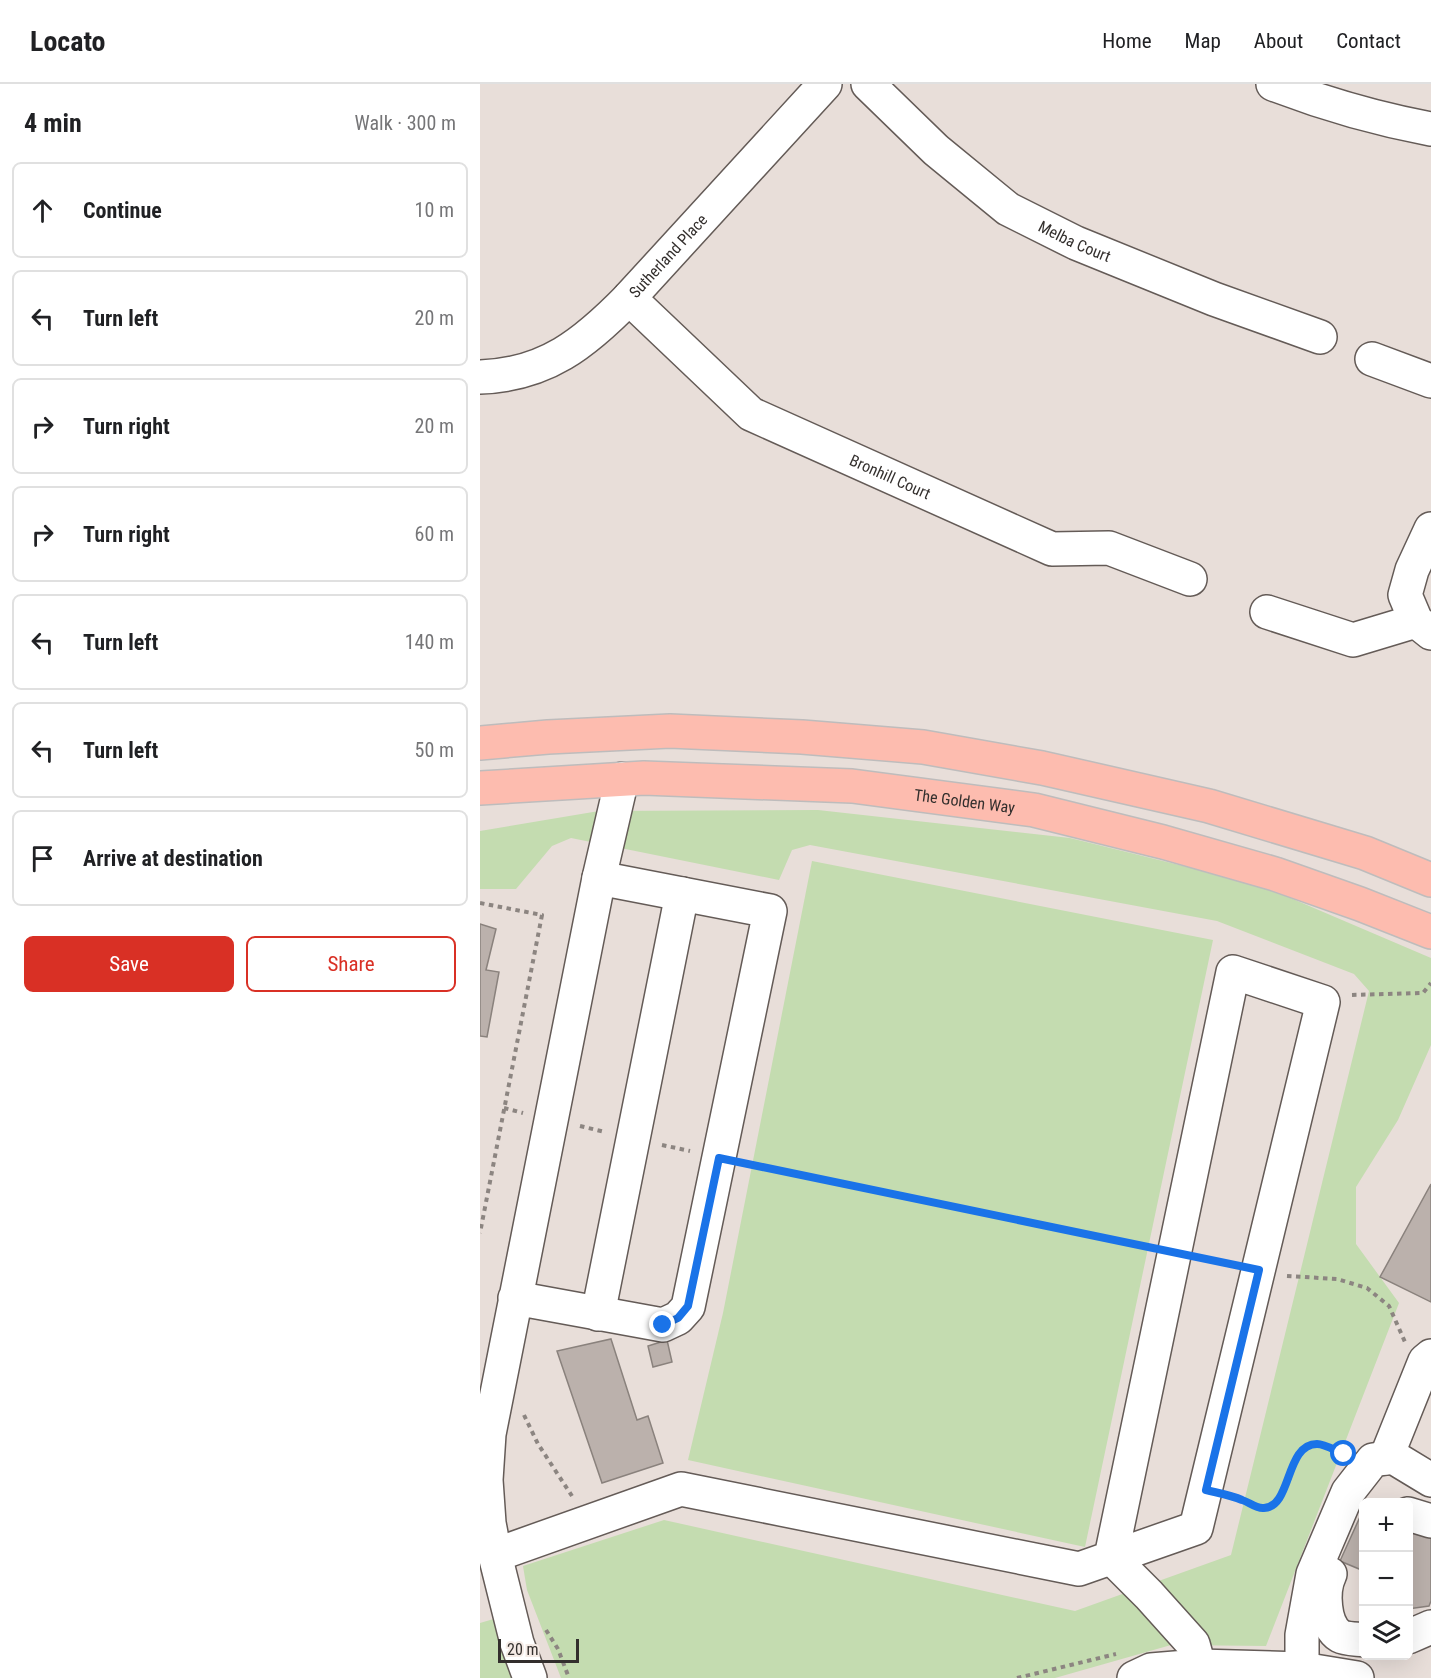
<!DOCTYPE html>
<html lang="en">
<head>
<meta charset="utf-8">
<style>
	:root { --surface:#fff; --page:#f6f6f6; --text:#202124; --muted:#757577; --line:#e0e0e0; --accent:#d93025 }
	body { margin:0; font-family:"Roboto Condensed",sans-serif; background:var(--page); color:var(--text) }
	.controls { position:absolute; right:18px; bottom:18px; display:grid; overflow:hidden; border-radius:9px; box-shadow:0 6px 24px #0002 }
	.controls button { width:54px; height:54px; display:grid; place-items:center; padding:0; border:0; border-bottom:2px solid var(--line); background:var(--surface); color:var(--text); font:30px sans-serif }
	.scale { position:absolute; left:18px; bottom:15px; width:81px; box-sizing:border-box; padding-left:6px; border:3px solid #332f2d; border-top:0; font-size:16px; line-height:21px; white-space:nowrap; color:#332f2d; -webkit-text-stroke:4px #f5ebe6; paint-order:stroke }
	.stop { position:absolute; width:18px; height:18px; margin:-14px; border:4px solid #1a73e8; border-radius:50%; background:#fff }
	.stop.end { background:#1a73e8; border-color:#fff; box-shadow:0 2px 6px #0008 }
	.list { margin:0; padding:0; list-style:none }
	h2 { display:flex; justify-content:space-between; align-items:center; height:78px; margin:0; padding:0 24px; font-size:26px }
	h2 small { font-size:20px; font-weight:400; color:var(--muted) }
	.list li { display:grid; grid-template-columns:39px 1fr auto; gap:18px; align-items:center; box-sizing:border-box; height:96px; margin:0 12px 12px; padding:0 12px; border:2px solid var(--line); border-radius:9px }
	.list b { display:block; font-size:22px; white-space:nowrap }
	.list em { font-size:20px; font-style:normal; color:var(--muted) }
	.actions { display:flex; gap:12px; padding:18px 24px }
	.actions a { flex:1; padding:14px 0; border:2px solid var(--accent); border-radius:9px; text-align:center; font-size:21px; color:var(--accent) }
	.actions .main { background:var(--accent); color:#fff }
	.icon { flex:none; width:33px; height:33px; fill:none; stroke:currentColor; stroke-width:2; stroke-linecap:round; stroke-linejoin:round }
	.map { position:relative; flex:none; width:951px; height:1594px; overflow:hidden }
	header { display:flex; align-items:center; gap:36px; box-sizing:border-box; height:84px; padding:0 30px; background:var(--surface); border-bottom:2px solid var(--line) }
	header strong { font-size:28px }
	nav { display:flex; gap:33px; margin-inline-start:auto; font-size:21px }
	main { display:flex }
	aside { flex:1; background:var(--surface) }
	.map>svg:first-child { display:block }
	.green { fill:#c4dcb0 }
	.building { fill:#bbb1ac; stroke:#8a827d; stroke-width:1.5 }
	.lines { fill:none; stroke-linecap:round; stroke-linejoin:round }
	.minor-casing { stroke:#645b57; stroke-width:36 }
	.major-casing { stroke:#bebcbc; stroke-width:36 }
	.path { stroke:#8c8581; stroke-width:4; stroke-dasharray:4.5 4.5; stroke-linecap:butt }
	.minor { stroke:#fff; stroke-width:33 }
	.major { stroke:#fdbcaf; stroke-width:33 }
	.route { stroke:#1a73e8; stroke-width:8 }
	.labels { text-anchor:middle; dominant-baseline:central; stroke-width:6; stroke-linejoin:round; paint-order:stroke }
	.street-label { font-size:16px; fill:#332f2d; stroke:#f5ebe6 }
</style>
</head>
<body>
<header>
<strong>Locato</strong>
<nav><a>Home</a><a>Map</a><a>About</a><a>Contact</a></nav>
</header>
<main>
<aside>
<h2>4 min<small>Walk · 300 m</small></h2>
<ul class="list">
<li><svg class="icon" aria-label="ahead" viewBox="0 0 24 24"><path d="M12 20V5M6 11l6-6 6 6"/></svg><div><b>Continue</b></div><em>10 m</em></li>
<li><svg class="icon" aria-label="left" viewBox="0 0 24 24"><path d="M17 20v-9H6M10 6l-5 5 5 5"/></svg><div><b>Turn left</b></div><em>20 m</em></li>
<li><svg class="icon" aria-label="right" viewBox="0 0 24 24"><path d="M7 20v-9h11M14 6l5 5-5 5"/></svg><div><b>Turn right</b></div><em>20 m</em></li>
<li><svg class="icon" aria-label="right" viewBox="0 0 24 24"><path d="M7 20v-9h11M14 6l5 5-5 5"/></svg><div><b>Turn right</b></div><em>60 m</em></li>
<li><svg class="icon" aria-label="left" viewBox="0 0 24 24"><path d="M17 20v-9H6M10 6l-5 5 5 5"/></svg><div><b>Turn left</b></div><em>140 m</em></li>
<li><svg class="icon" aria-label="left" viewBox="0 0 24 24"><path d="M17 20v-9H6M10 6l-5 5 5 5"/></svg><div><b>Turn left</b></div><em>50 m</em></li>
<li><svg class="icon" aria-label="arrive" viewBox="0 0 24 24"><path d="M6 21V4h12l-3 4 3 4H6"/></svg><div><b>Arrive at destination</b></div></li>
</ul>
<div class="actions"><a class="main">Save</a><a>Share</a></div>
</aside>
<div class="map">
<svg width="951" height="1594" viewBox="0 0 951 1594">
	<rect width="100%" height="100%" fill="#e8ded9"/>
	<!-- green -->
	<g class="green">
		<path d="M338 726 590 754 780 801 951 874V961L918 1036 876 1103V1160L919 1219 786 1562 691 1561 575 1594H81L47 1506 43 1482 184 1436 595 1527 751 1471 889 907 874 890 737 837 330 761 312 766 299 796 91 754 72 762 36 805H0V747L119 727Z"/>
		<path d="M332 777 733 856 605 1463 208 1376 243 1229Z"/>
		<path d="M17 1534 38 1594H0V1539Z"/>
	</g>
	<!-- building -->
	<g class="building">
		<path d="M0 840 16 845 6 886 19 888 7 953 0 952Z"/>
		<path d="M951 1100V1218L900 1193Z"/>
		<path d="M131 1255 157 1336 168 1332 183 1379 122 1399 77 1267Z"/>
		<path d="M187 1256 192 1278 173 1283 168 1262Z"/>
		<path d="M884 1424V1487L860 1477Z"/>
		<path d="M928 1439 951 1448V1517L949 1522 928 1525Z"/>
	</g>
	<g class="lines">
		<!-- minor casing -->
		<g class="minor-casing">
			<g id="minor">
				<path id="s1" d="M388 0 456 66 528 125 596 159 734 215 840 253"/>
				<path d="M793 0C845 20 897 35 951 45"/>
				<path id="s2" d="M149 214 271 330 572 465 629 464 710 495"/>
				<path d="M892 275 951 297"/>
				<path id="s3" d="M0 293C66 291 105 259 149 214L345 0"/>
				<path d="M951 445 932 486 925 511 936 537 951 549"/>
				<path d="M787 528 873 556 936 537"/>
				<path d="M119 794 142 695"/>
				<path d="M35 1214 183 1241 198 1234 208 1223 290 827 119 794 9 1350 6 1396 9 1439 15 1471 37 1559 50 1594"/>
				<path d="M118 1230 202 810"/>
				<path d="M906 1374 945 1277 951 1272"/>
				<path d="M928 1430 951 1437"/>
				<path d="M15 1471 201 1405 599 1485 716 1444 843 918 753 888 631 1473 669 1511 713 1560 719 1582"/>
				<path d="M850 1490C842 1506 843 1541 860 1552 866 1555 877 1555 884 1556"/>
				<path d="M928 1553 951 1543"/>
				<path d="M654 1594 671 1586 719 1582 822 1585 877 1594"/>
				<path d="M822 1594V1551L833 1490 868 1408 893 1376 913 1373 951 1396"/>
			</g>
		</g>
		<!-- major casing -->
		<g class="major-casing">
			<g id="major">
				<path d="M0 659 68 653 190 647 322 653 443 663 562 684 729 722 885 769 951 796"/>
				<path id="s4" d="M0 704 164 694 372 702 554 726 683 758 795 790 880 820 951 848"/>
			</g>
		</g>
		<!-- path -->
		<g class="path">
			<path d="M0 819 62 831 0 1149"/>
			<path d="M872 911 943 909 951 899"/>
			<path d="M24 1024 43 1029"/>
			<path d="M100 1042 125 1048"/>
			<path d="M182 1061 210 1067"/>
			<path d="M267 1080 665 1163"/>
			<path d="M722 1175 750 1180"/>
			<path d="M807 1192 857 1195 887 1204 909 1222 925 1258"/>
			<path d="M44 1331 58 1360 92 1412"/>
			<path d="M752 1413C762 1415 773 1424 782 1425 811 1425 804 1364 836 1360 844 1359 855 1367 863 1369"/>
			<path d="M66 1546 78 1565 89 1594"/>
			<path d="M537 1594 636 1570"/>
		</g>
		<!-- minor -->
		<use href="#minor" class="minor"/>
		<!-- major -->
		<use href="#major" class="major"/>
	</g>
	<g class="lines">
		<!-- route -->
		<path class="route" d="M183 1241 198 1234 208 1222 239 1074 779 1186 726 1406C738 1409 751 1411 762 1416 769 1418 776 1425 784 1424 812 1423 805 1360 837 1360 845 1360 856 1367 864 1370"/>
	</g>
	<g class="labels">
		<!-- street labels -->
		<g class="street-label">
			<text stroke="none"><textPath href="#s1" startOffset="262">Melba Court</textPath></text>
			<text stroke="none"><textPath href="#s3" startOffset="231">Sutherland Place</textPath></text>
			<text stroke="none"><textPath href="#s2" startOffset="321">Bronhill Court</textPath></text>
			<text stroke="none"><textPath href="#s4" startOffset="486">The Golden Way</textPath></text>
		</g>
	</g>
</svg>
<div class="controls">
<button>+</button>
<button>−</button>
<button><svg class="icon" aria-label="layers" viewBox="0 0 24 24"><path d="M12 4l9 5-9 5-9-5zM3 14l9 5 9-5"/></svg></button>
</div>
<div class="scale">20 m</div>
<div class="stop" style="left:864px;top:1370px"></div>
<div class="stop end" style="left:183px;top:1241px"></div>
</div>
</main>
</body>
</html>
